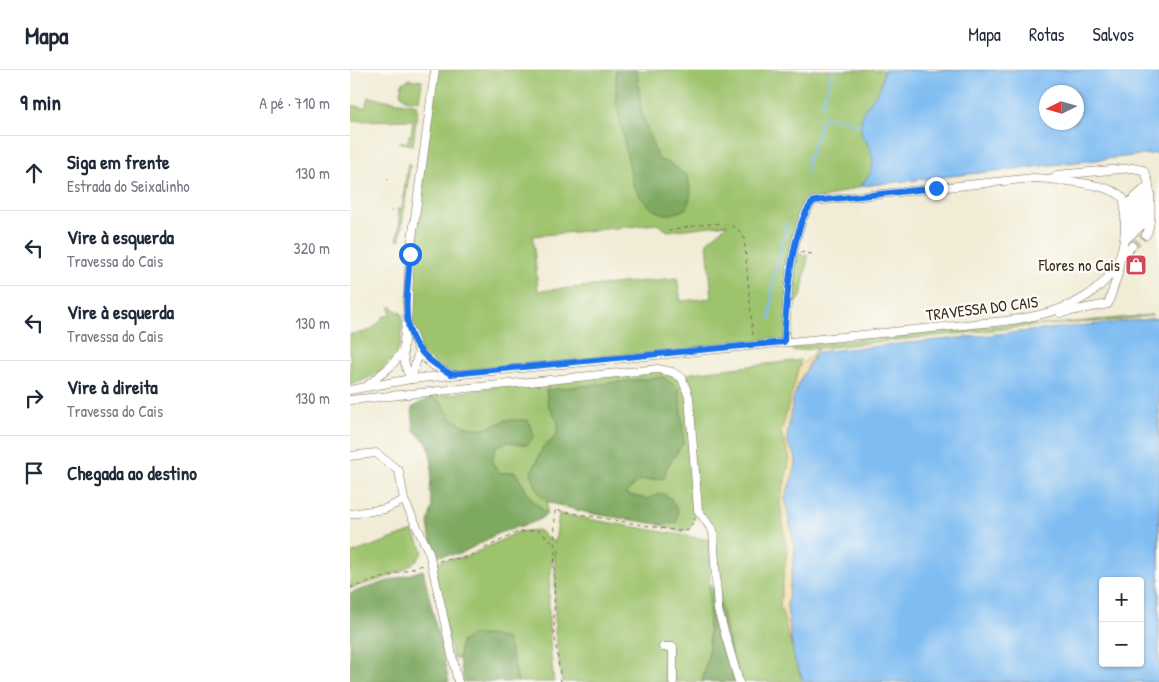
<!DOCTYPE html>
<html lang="pt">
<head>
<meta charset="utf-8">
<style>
	:root { --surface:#fff; --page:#f2f2f3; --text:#1f2937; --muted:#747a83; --line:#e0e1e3 }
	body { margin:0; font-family:"Patrick Hand",sans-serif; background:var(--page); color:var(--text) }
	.controls { position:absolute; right:15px; bottom:15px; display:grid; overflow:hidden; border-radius:5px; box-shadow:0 1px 4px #0004 }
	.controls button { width:45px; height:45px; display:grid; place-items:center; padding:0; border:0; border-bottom:1px solid var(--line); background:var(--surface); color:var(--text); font:25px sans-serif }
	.compass { position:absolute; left:689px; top:15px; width:45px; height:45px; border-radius:50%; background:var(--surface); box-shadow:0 1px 4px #0004; rotate:265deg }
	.stop { position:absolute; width:15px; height:15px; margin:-11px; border:4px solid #1a73e8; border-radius:50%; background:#fff }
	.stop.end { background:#1a73e8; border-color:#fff; box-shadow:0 1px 5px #0008 }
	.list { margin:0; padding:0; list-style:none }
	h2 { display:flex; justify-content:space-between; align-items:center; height:65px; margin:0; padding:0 20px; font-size:21px }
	h2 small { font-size:16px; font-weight:400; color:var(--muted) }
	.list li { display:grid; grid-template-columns:32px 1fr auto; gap:15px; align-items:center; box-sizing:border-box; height:75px; padding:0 20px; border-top:1px solid var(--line) }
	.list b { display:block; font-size:19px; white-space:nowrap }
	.list p { margin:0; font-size:16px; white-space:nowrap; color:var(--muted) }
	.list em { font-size:16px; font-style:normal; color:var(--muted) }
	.icon { flex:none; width:28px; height:28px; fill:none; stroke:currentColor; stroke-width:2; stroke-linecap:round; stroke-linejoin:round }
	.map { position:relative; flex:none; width:809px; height:612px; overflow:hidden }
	header { display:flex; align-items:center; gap:30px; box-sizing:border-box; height:70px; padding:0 25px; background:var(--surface); border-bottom:1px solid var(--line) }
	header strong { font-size:24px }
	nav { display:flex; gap:28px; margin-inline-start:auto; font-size:18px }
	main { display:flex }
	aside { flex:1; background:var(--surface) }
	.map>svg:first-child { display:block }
	.green { fill:#9ec36d; stroke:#6c7646; fill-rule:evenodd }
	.forest { fill:#7ea960; stroke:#5c6a3f }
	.sand { fill:#eeda9e; stroke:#94825e }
	.water { fill:#7ebcf2; stroke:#5c7388; fill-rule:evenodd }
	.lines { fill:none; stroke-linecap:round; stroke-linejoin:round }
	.stream { stroke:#7ebcf2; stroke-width:2 }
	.minor-tunnel { stroke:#cdc5b0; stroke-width:8; stroke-dasharray:8 4; stroke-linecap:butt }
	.minor-casing { stroke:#7b6e5e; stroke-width:9 }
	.path { stroke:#7b6e5e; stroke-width:1; stroke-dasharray:4 4; stroke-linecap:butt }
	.minor { stroke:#fff; stroke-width:8 }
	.route { stroke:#1a73e8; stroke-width:6 }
	.labels { text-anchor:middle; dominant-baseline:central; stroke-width:4.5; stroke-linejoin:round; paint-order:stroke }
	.poi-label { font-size:16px; fill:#3b2a1e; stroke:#fdfcf7; text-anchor:end }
	.street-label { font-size:16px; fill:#3b2a1e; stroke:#fdfcf7 }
</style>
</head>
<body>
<header>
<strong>Mapa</strong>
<nav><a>Mapa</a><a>Rotas</a><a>Salvos</a></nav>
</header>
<main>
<aside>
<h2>9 min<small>A pé · 710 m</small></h2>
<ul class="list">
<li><svg class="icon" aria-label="ahead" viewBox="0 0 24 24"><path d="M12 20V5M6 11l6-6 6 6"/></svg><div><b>Siga em frente</b><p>Estrada do Seixalinho</p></div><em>130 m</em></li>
<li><svg class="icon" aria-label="left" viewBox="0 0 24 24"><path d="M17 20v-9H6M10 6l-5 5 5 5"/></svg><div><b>Vire à esquerda</b><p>Travessa do Cais</p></div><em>320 m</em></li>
<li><svg class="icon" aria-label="left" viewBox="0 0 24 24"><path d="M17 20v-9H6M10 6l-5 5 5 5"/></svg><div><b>Vire à esquerda</b><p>Travessa do Cais</p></div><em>130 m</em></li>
<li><svg class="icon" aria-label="right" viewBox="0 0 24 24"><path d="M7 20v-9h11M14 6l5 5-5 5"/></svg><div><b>Vire à direita</b><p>Travessa do Cais</p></div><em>130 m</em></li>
<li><svg class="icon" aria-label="arrive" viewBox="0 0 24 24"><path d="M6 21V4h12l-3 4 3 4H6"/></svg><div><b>Chegada ao destino</b></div></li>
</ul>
</aside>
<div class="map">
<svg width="809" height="612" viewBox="0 0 809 612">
	<rect width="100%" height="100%" fill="#fdfcf7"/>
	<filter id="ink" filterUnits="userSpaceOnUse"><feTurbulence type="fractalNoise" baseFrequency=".02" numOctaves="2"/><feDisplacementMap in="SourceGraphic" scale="10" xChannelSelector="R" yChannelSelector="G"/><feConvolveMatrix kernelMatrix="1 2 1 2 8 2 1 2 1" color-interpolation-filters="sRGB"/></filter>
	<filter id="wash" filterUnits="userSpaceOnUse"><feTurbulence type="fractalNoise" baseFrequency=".0096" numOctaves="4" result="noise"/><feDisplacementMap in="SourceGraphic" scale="20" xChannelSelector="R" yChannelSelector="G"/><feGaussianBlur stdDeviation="1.12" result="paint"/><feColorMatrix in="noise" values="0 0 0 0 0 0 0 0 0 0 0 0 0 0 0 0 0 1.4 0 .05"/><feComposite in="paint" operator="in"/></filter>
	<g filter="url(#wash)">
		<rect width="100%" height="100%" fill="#f1ecd5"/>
		<!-- green -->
		<g class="green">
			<path d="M85 0H809L807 82 511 116 464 131 459 136 445 180 435 272 101 304 69 282 57 253 60 184ZM696 22H726V52H696ZM307 154 318 161 378 154 357 172 362 228 331 231 327 208 188 221 183 166Z"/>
			<path d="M60 9 72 11 69 31 55 29 50 23 52 13Z"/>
			<path d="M18 27 68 35 63 75 48 72 57 73 59 65H61L63 50 0 51V35L15 38Z"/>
			<path d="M58 93 60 95 50 170H47L50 151 47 139H52Z"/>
			<path d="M450 184 458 186 451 227 440 239 442 210 447 186Z"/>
			<path d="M40 236 52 244C52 250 52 257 52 263 50 291 25 308 0 315V264C15 264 25 259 34 246H40Z"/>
			<path d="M802 245 770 250 681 256 443 281 441 279 442 276 681 251 682 256Z"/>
			<path d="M809 249V612H455L449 601 452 612H389L373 562 366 473 348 440 339 460 328 461 307 454 326 453 328 441 320 428 297 429 275 424 288 411 314 408 317 397 334 372 313 307 296 310 208 352C209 366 204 369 193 377L188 422 197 432V444L182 430 165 402 149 403 142 392 145 376 157 372 169 374 156 350C138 359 119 364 101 349 92 341 95 335 80 327L170 313 308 299 332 308 341 303 451 290 431 363 440 389 430 432 437 480 430 535 442 577ZM753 511H790V593H753Z"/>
			<path d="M209 444 360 470 359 582 352 612H212L205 562V480C195 522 199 570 204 612H168L164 592 111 572 109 589H103L81 492 117 487 168 462 188 460 205 473Z"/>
			<path d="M63 461 73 481C65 502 20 513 0 518V484Z"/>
		</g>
		<!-- forest -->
		<g class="forest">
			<path d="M266 0H287L291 41 308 89 319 93 338 106 341 123 337 138C333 140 327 143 322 144 304 146 290 129 283 115L266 31Z"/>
			<path d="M313 307 329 319 334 372 317 397 314 408 288 411 275 424 297 429 312 423 320 428 328 441 326 453 307 454 238 443 197 432 188 422 181 403 193 377 205 368 208 361V352L198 335 196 320Z"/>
			<path d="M80 327 92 333 101 348 117 357 137 359 156 350H178L184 366 177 375 157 372 146 376 142 392 149 403 165 402 182 430 197 444 187 451 149 463 110 484 86 486 82 479 78 453 82 437 80 421 82 393 78 374 64 361 62 338Z"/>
			<path d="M73 500 99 612H0V523Z"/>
			<path d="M359 515 366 518 389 612H352L359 582Z"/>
			<path d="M121 565H140L156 569 164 592 168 612H114L109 589 111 572Z"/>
		</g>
		<!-- sand -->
		<path class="sand" d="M467 279 458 294 439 374 446 386V396L435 428 445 480 437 536 442 577 430 535 437 481 430 432 440 389 431 363 449 297Z"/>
		<!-- water -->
		<g class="water">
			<path d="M534 0H809V83L511 116 521 102 523 90 520 78 511 63 512 44 530 18ZM726 22V52H696V22Z"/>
			<path d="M809 248V612H454L444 589 437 536 445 480 435 428 446 396V387L438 374 437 367 443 329 450 310 467 282ZM753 511H790V593H753Z"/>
		</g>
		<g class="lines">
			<!-- stream -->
			<g class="stream">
				<path d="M472 36 483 0"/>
				<path d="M457 102 458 90 474 46 511 55"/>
				<path d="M420 249 423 213 437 153"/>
			</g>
		</g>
	</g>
	<g filter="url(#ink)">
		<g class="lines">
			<!-- minor-tunnel -->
			<path class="minor-tunnel" d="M782 176 796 165"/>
			<!-- minor casing -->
			<g class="minor-casing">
				<g id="minor">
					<path d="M85 0 60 184 57 253 69 282 82 295 101 304"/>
					<path d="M707 105 782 98 793 100C802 110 803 154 796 165"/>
					<path d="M775 136 799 115"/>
					<path d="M775 144 800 124"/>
					<path d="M775 153 800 132"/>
					<path d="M775 161 800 141"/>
					<path d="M774 171 799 149"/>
					<path d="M710 243 758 234 768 204 770 188 782 176"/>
					<path d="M56 255C53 278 50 288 61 309"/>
					<path d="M61 309 69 282"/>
					<path d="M18 315 41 296 52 282"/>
					<path d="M0 320 61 309 132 302 655 251C711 244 772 225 775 159 775 149 776 138 773 128 761 113 702 109 683 108L464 131C440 153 436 240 435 272"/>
					<path d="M0 330 308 299 322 302 332 308 339 327 348 440 363 461 368 540 389 612"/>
					<path d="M0 386 26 383 49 401 54 430 35 439 0 444"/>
					<path d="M54 430 79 482 108 612"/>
					<path d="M313 577H323V612"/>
				</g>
			</g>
			<!-- path -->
			<g class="path">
				<path d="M38 108V110"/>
				<path d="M41 141H43"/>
				<path d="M318 161C341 158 381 143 394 167L403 267"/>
				<path d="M450 182 462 184"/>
				<path d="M89 491 117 487 168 462 188 460 204 473"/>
				<path d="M0 518 73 495"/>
				<path d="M211 612 204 561 205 440 328 461 339 460 345 448"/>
			</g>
			<!-- minor -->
			<use href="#minor" class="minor"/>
		</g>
	</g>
	<g class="lines" filter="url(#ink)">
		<!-- route -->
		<path class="route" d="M60 184C57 239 44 275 101 304L434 272C436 240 440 154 464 131L586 118"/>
	</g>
	<!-- icons -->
	<defs>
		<g id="shop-square" transform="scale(1.125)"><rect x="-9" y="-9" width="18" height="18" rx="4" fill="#d1495b" stroke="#fdfcf7"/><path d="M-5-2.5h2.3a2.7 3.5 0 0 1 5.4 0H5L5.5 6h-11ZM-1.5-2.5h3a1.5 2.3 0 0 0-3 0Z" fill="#fff"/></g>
	</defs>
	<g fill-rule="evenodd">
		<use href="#shop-square" x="786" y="195"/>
	</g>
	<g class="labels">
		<!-- poi labels -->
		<g class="poi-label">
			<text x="770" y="195">Flores no Cais</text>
		</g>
		<!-- street labels -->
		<g class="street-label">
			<text transform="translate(632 238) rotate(-7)">TRAVESSA DO CAIS</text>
		</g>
	</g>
</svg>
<div class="controls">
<button>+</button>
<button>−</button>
</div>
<svg class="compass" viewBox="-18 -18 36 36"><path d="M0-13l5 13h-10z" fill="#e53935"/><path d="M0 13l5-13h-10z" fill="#747a83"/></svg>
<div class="stop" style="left:60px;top:184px"></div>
<div class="stop end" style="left:586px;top:118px"></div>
</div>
</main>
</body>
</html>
